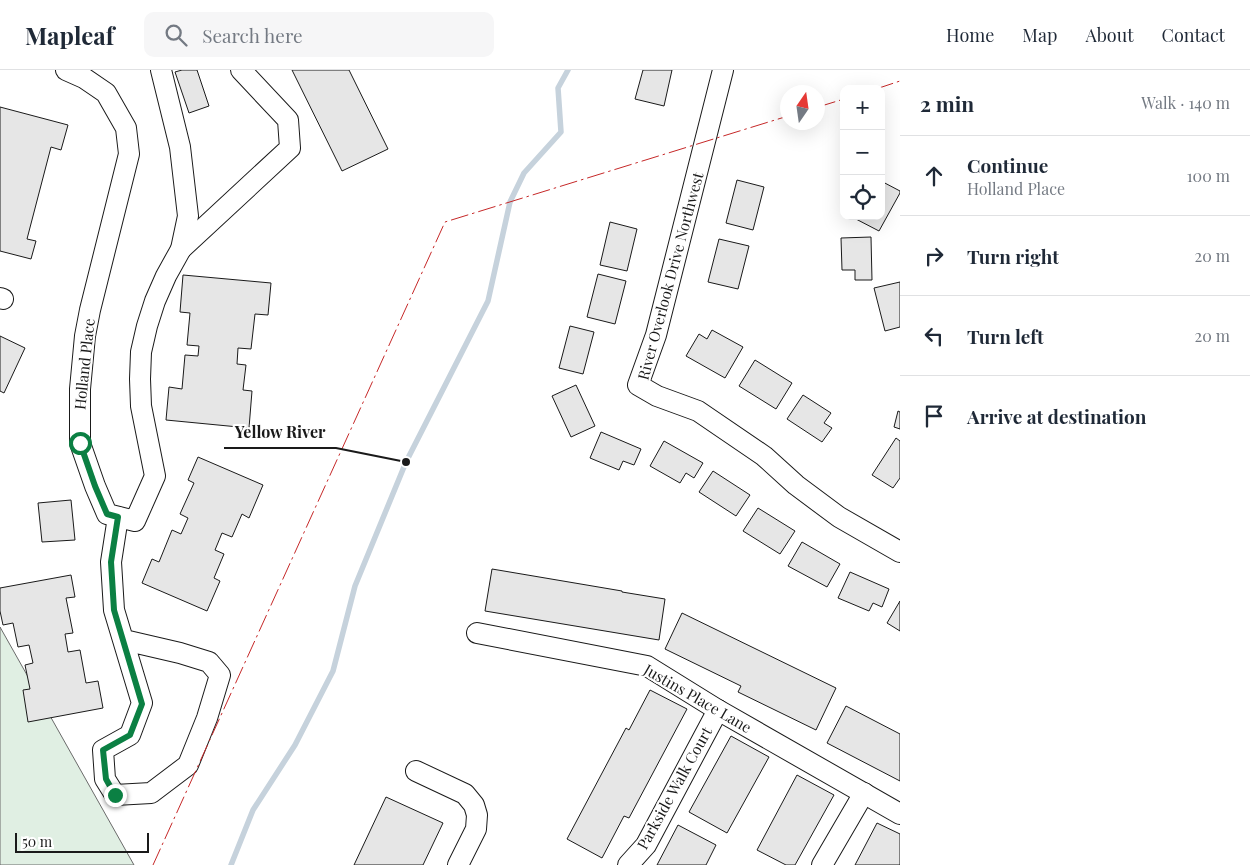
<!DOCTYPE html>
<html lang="en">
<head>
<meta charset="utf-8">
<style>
	:root { --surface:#fff; --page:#f6f6f7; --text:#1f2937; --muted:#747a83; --line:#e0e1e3 }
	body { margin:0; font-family:"Playfair Display",serif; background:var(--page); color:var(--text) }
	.controls { position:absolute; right:15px; top:15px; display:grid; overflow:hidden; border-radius:10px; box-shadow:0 5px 20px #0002 }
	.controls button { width:45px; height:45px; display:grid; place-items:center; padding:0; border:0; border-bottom:1px solid var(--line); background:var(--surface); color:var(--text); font:25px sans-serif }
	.compass { position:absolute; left:780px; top:15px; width:45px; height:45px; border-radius:50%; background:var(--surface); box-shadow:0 5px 20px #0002; rotate:13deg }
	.scale { position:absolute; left:15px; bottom:12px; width:134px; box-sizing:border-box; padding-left:5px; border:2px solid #1a1a1a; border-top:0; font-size:14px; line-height:18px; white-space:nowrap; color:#1a1a1a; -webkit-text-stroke:4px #fff; paint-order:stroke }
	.stop { position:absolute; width:15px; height:15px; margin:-11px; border:4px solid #0b8043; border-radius:50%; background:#fff }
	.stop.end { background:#0b8043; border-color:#fff; box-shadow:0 1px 5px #0008 }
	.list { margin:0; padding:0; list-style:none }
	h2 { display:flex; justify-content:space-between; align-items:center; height:65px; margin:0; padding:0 20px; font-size:21px }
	h2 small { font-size:16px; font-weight:400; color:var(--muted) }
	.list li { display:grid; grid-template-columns:32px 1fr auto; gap:15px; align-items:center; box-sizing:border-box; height:80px; padding:0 20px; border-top:1px solid var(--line) }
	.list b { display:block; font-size:19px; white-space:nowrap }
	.list p { margin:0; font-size:16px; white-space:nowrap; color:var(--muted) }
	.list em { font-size:16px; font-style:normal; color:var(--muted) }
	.icon { flex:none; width:28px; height:28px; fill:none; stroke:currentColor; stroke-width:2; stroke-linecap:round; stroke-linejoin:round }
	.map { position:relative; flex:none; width:900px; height:795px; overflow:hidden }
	header { display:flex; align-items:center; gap:30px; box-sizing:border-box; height:70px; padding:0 25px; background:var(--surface); border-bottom:1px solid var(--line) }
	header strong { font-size:24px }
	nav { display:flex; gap:28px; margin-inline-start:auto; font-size:18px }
	.search { width:350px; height:45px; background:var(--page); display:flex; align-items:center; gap:12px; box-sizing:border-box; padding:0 18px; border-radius:10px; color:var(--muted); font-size:19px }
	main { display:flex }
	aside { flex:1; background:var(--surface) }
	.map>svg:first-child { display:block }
	.green { fill:#e0efe3; stroke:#6a6a6a }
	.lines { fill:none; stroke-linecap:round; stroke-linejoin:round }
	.stream { stroke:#c6d2dc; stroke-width:5.5 }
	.building { fill:#e6e6e6; stroke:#1a1a1a }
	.minor-casing { stroke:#1a1a1a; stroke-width:22 }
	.minor { stroke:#fff; stroke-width:20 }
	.power { stroke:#c62828; stroke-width:1; stroke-dasharray:18 4 2.5 4; stroke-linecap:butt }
	.route { stroke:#0b8043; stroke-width:6 }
	.labels { text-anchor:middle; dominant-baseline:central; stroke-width:4; stroke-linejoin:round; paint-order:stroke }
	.street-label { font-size:15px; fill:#1a1a1a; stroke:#fff }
	.leader { fill:none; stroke:#1a1a1a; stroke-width:2 }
	.callout-dot { fill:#1a1a1a; stroke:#fff; stroke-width:2 }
	.callout-label { font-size:16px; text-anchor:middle; font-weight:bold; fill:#1a1a1a; stroke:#fff; stroke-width:4; stroke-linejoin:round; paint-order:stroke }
</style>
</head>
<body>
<header>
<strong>Mapleaf</strong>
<div class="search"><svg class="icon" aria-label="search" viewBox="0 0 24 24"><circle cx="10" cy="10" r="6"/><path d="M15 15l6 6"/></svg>Search here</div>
<nav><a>Home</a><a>Map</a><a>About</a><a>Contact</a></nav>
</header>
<main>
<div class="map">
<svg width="900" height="795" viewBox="0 0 900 795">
	<rect width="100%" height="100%" fill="#fff"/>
	<!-- green -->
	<path class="green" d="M0 557 134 795H0Z"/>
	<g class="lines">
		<!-- stream -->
		<path class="stream" d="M231 795 253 740 295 675 333 601 355 516 406 392 488 231 510 132 524 103 561 62 558 18 568 0"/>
	</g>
	<!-- building -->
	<g class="building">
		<path d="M182 0H197L209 36 189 43 175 2Z"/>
		<path d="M292 0H349L388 79 342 101Z"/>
		<path d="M643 0H672L664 36 635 29Z"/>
		<path d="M0 37 68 55 61 80 51 77 27 169 36 171 31 189 0 181Z"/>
		<path d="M737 110 764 117 753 160 726 153Z"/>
		<path d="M881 111 900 121V123L879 161 854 148 856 146H881Z"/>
		<path d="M610 152 637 159 627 201 600 195Z"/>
		<path d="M871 167 872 210H855V200H842L841 168Z"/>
		<path d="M719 169 749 176 738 219 708 212Z"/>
		<path d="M598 204 626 211 615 254 587 247Z"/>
		<path d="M183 205 271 213 268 245 255 244 251 279 238 278 237 294 246 295 243 320 252 321 249 358 166 350 169 317 182 319 185 285 198 286 199 276 187 275 190 243 180 242Z"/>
		<path d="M900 212V257L885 261 874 218Z"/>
		<path d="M570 256 594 262 583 304 559 298Z"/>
		<path d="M712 260 743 277 725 308 686 286 699 264 707 269Z"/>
		<path d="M0 266 25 278 4 323 0 321Z"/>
		<path d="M755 290 792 313 776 339 739 316Z"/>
		<path d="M576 315 595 356 571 367 552 326Z"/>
		<path d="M803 325 831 343 824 353 832 358 822 372 787 349Z"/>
		<path d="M898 341 900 342V359L894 357Z"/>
		<path d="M601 362 641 379 634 395 623 391 619 400 590 388Z"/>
		<path d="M896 368 900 371V408L893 418 872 405Z"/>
		<path d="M664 371 703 393 694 408 686 403 680 413 650 396Z"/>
		<path d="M198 387 263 415 249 448 242 444 232 467 222 463 215 480 224 484 214 508 220 511 207 541 142 513 152 489 159 492 172 460 181 464 188 448 180 444 194 413 188 410Z"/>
		<path d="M713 401 750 425 736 446 699 422Z"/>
		<path d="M71 430 75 470 42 472 38 433Z"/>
		<path d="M758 438 795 461 780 484 743 461Z"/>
		<path d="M802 472 840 494 827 517 788 496Z"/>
		<path d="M492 499 622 521V522L665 529 659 570 485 541Z"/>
		<path d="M850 502 889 519 882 537 873 533 869 541 838 528Z"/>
		<path d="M71 505 75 527 66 528 73 563 65 564 68 582 80 580 86 613 98 611 103 638 28 652 23 620 30 619 25 595 33 593 29 575 18 577 13 553 3 555 0 541V518Z"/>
		<path d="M900 531V561L887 553Z"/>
		<path d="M682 543 836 618 816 660 738 622 741 616 665 579Z"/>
		<path d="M650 620 687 639 629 748 624 746 602 788 567 769 626 658 629 660Z"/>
		<path d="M846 636 900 664V711L827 673Z"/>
		<path d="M731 666 769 687 727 763 689 742Z"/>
		<path d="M797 705 834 725 795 795H786L757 780Z"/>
		<path d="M386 727 443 753 423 795H354Z"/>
		<path d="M877 753 900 764V795H855Z"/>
		<path d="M678 755 716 775 706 795H657Z"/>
	</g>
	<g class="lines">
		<!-- minor casing -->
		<g class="minor-casing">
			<g id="minor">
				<path d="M66 0 84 8 106 23 126 58 129 84 90 240 85 266 80 319V373L95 416 107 444 135 451 155 406 141 336 140 309 141 282 147 256 155 231 166 206 181 179 188 146 180 77 161 0"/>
				<path d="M723 0 656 265 638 315 657 326 698 341 764 386 796 415 839 447 900 482"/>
				<path d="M181 179 290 78 288 50 241 0"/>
				<path d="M0 228 3 229"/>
				<path d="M118 447 111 492 114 540 142 633 130 665 103 680 105 709 115 725 151 723 188 695 207 648 220 605 209 592 180 583 124 570"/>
				<path d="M477 563 647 596 718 640 900 744"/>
				<path d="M416 701 465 724 474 735 477 745 476 759 458 795"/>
				<path d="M628 795 646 775 718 640"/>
				<path d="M822 795 864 723"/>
			</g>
		</g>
		<!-- minor -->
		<use href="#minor" class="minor"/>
		<!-- power -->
		<g class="power">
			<path d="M876 19 900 11"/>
			<path d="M818 37 844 29"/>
			<path d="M153 795 445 152 788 46"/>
		</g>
	</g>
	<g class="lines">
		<!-- route -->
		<path class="route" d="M80 373 95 416 107 444 118 447 111 492 114 540 142 634 130 665 103 680 106 709 115 725"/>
	</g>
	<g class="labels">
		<!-- street labels -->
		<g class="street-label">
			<text transform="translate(670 206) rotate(-75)">River Overlook Drive Northwest</text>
			<text transform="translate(84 294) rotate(-84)">Holland Place</text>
			<text transform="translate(698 628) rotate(30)">Justins Place Lane</text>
			<text transform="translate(674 718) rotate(-61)">Parkside Walk Court</text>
		</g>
	</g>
	<!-- callouts -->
	<path class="leader" d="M406 392L336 378H224"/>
	<circle class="callout-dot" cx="406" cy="392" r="5"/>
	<g class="callout-label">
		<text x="280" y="368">Yellow River</text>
	</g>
</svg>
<div class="controls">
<button>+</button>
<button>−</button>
<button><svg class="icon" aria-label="locate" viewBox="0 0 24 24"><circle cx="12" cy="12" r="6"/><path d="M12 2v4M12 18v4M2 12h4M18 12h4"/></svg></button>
</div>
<svg class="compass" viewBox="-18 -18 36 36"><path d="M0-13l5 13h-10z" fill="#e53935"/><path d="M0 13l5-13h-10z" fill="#747a83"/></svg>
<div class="scale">50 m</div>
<div class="stop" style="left:80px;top:373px"></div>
<div class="stop end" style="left:115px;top:725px"></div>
</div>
<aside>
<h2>2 min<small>Walk · 140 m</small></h2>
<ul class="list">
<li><svg class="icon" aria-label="ahead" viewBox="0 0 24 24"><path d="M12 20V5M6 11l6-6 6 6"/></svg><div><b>Continue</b><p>Holland Place</p></div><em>100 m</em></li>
<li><svg class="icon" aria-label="right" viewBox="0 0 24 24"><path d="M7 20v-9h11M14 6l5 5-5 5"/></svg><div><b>Turn right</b></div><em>20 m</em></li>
<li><svg class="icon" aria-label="left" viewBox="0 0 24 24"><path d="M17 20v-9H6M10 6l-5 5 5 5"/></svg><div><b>Turn left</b></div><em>20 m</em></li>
<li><svg class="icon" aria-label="arrive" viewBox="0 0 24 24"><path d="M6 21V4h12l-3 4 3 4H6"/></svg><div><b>Arrive at destination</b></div></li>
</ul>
</aside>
</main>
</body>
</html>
